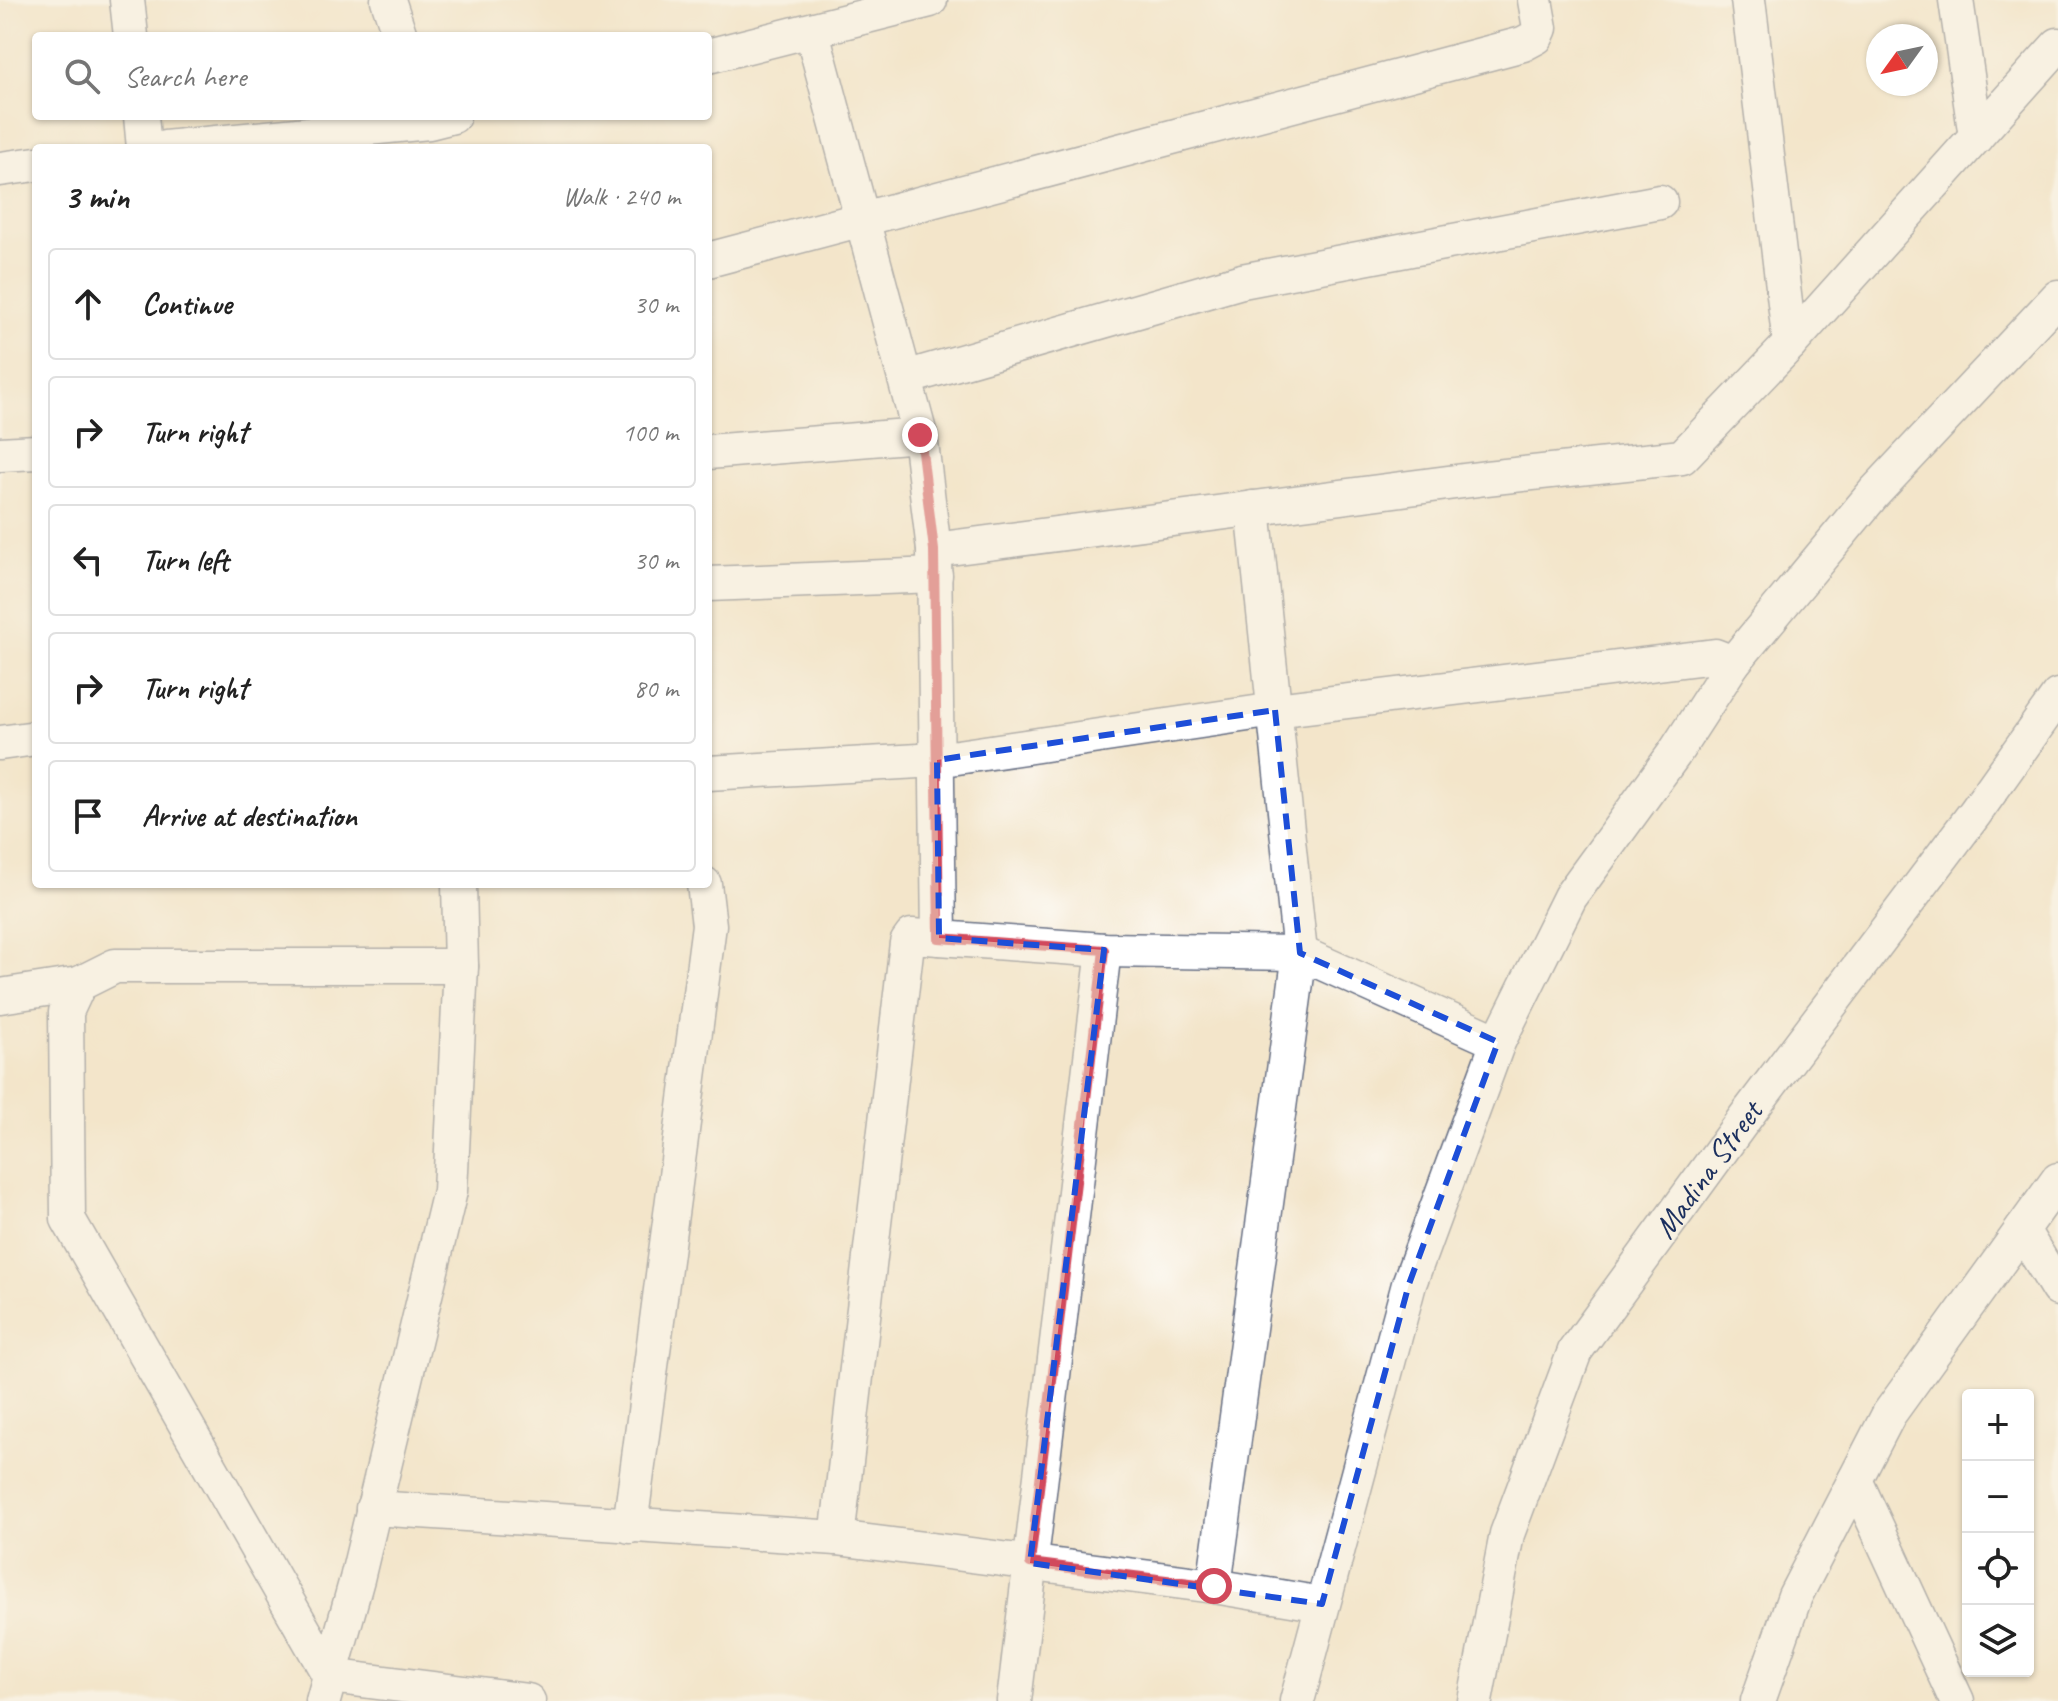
<!DOCTYPE html>
<html lang="en">
<head>
<meta charset="utf-8">
<style>
	:root { --surface:#fff; --page:#f2f2f2; --text:#222; --muted:#767676; --line:#e0e0e0 }
	body { margin:0; font-family:Caveat,sans-serif; background:var(--page); color:var(--text) }
	.controls { position:absolute; right:24px; bottom:24px; display:grid; overflow:hidden; border-radius:8px; box-shadow:0 2px 6px #0004 }
	.controls button { width:72px; height:72px; display:grid; place-items:center; padding:0; border:0; border-bottom:2px solid var(--line); background:var(--surface); color:var(--text); font:40px sans-serif }
	.compass { position:absolute; left:1866px; top:24px; width:72px; height:72px; border-radius:50%; background:var(--surface); box-shadow:0 2px 6px #0004; rotate:237deg }
	.stop { position:absolute; width:24px; height:24px; margin:-18px; border:6px solid #d1495b; border-radius:50%; background:#fff }
	.stop.end { background:#d1495b; border-color:#fff; box-shadow:0 2px 8px #0008 }
	.list { margin:0; padding:0; list-style:none }
	h2 { display:flex; justify-content:space-between; align-items:center; height:104px; margin:0; padding:0 32px; font-size:34px }
	h2 small { font-size:26px; font-weight:400; color:var(--muted) }
	.list li { display:grid; grid-template-columns:52px 1fr auto; gap:24px; align-items:center; box-sizing:border-box; height:112px; margin:0 16px 16px; padding:0 16px; border:2px solid var(--line); border-radius:8px }
	.list b { display:block; font-size:30px; white-space:nowrap }
	.list em { font-size:26px; font-style:normal; color:var(--muted) }
	.icon { flex:none; width:44px; height:44px; fill:none; stroke:currentColor; stroke-width:2; stroke-linecap:round; stroke-linejoin:round }
	.map { position:relative; flex:none; width:2058px; height:1701px; overflow:hidden }
	.search { position:absolute; background:var(--surface); box-shadow:0 2px 6px #0004; left:32px; top:32px; width:680px; height:88px; display:flex; align-items:center; gap:20px; box-sizing:border-box; padding:0 28px; border-radius:8px; color:var(--muted); font-size:30px }
	.panel { position:absolute; background:var(--surface); box-shadow:0 2px 6px #0004; left:32px; top:144px; width:680px; height:744px; border-radius:8px }
	.map>svg:first-child { display:block }
	.lines { fill:none; stroke-linecap:round; stroke-linejoin:round }
	.street-casing { stroke:#676f84; stroke-width:37 }
	.street { stroke:#fff; stroke-width:34 }
	.route { stroke:#d1495b; stroke-width:10 }
	.marked { fill:none; stroke:#1d4ed8; stroke-width:6; stroke-dasharray:16 10; stroke-linejoin:round }
	.labels { text-anchor:middle; dominant-baseline:central; stroke-width:6; stroke-linejoin:round; paint-order:stroke }
	.street-label { font-size:32px; fill:#1b2f5e; stroke:#fff }
</style>
</head>
<body>
<div class="map">
<svg width="2058" height="1701" viewBox="0 0 2058 1701">
	<rect width="100%" height="100%" fill="#fff"/>
	<filter id="ink" filterUnits="userSpaceOnUse"><feTurbulence type="fractalNoise" baseFrequency=".0125" numOctaves="2"/><feDisplacementMap in="SourceGraphic" scale="16" xChannelSelector="R" yChannelSelector="G"/><feConvolveMatrix kernelMatrix="1 2 1 2 8 2 1 2 1" color-interpolation-filters="sRGB"/></filter>
	<filter id="wash" filterUnits="userSpaceOnUse"><feTurbulence type="fractalNoise" baseFrequency=".006" numOctaves="4" result="noise"/><feDisplacementMap in="SourceGraphic" scale="32" xChannelSelector="R" yChannelSelector="G"/><feGaussianBlur stdDeviation="1.8" result="paint"/><feColorMatrix in="noise" values="0 0 0 0 0 0 0 0 0 0 0 0 0 0 0 0 0 1.4 0 .05"/><feComposite in="paint" operator="in"/></filter>
	<g filter="url(#wash)">
		<rect width="100%" height="100%" fill="#f3e5ca"/>
	</g>
	<g filter="url(#ink)">
		<g class="lines">
			<!-- street casing -->
			<g class="street-casing">
				<g id="street">
					<path d="M127 0 131 36"/>
					<path d="M388 0 400 36"/>
					<path d="M1748 0 1790 344"/>
					<path d="M1956 0 1976 137"/>
					<path d="M812 32 920 435 934 550 939 938"/>
					<path d="M708 56 930 0"/>
					<path d="M141 116 144 148"/>
					<path d="M165 148 429 122 453 116"/>
					<path d="M0 169 36 164"/>
					<path d="M708 260 1523 44 1536 37 1540 28 1535 0"/>
					<path d="M905 378 1242 281 1660 202"/>
					<path d="M708 452 920 435"/>
					<path d="M0 454 36 452"/>
					<path d="M934 550 1486 478 1682 457 1790 344 2058 45"/>
					<path d="M708 584 935 575"/>
					<path d="M0 743 36 738"/>
					<path d="M708 773 937 760 1275 710 1715 656 1733 663"/>
					<path d="M79 984 66 1012 68 1219 330 1676 528 1701"/>
					<path d="M0 996 79 984 115 966H461"/>
					<path d="M2022 1230 2058 1289"/>
					<path d="M1855 1480 1957 1701"/>
					<path d="M373 1508 837 1538 1214 1586 1322 1604"/>
					<path d="M630 1526 709 925 704 884"/>
					<path d="M837 1538 907 943 912 936 1104 950 1300 953 1498 1042"/>
					<path d="M1214 1586 1300 953 1253 508"/>
					<path d="M323 1701 357 1579 450 1191 461 966 459 884"/>
					<path d="M1014 1701 1104 950"/>
					<path d="M1297 1701 1409 1284 1498 1042 1570 897 1674 754 1733 663 1874 493 2058 297"/>
					<path id="s1" d="M1475 1701 1507 1534 1575 1351 1747 1115 1975 813 2058 696"/>
					<path d="M1758 1701 1795 1596 1889 1414 2058 1180"/>
				</g>
			</g>
			<!-- street -->
			<use href="#street" class="street"/>
		</g>
	</g>
	<g class="lines" filter="url(#ink)">
		<!-- route -->
		<path class="route" d="M920 435 934 550 939 938 1104 950 1030 1563 1214 1586"/>
	</g>
	<!-- marked area -->
	<path d="M0 0H2058V1701H0ZM1275 710 1300 953 1498 1042 1409 1284 1322 1604 1030 1563 1104 950 939 938 937 760Z" fill="#f3e5ca" fill-opacity=".55" fill-rule="evenodd"/>
	<path class="marked" d="M1275 710 1300 953 1498 1042 1409 1284 1322 1604 1030 1563 1104 950 939 938 937 760Z"/>
	<g class="labels">
		<!-- street labels -->
		<g class="street-label">
			<text stroke="none"><textPath href="#s1" startOffset="590">Madina Street</textPath></text>
		</g>
	</g>
</svg>
<div class="controls">
<button>+</button>
<button>−</button>
<button><svg class="icon" aria-label="locate" viewBox="0 0 24 24"><circle cx="12" cy="12" r="6"/><path d="M12 2v4M12 18v4M2 12h4M18 12h4"/></svg></button>
<button><svg class="icon" aria-label="layers" viewBox="0 0 24 24"><path d="M12 4l9 5-9 5-9-5zM3 14l9 5 9-5"/></svg></button>
</div>
<svg class="compass" viewBox="-18 -18 36 36"><path d="M0-13l5 13h-10z" fill="#e53935"/><path d="M0 13l5-13h-10z" fill="#767676"/></svg>
<div class="stop" style="left:1214px;top:1586px"></div>
<div class="stop end" style="left:920px;top:435px"></div>
<div class="search"><svg class="icon" aria-label="search" viewBox="0 0 24 24"><circle cx="10" cy="10" r="6"/><path d="M15 15l6 6"/></svg>Search here</div>
<section class="panel">
<h2>3 min<small>Walk · 240 m</small></h2>
<ul class="list">
<li><svg class="icon" aria-label="ahead" viewBox="0 0 24 24"><path d="M12 20V5M6 11l6-6 6 6"/></svg><div><b>Continue</b></div><em>30 m</em></li>
<li><svg class="icon" aria-label="right" viewBox="0 0 24 24"><path d="M7 20v-9h11M14 6l5 5-5 5"/></svg><div><b>Turn right</b></div><em>100 m</em></li>
<li><svg class="icon" aria-label="left" viewBox="0 0 24 24"><path d="M17 20v-9H6M10 6l-5 5 5 5"/></svg><div><b>Turn left</b></div><em>30 m</em></li>
<li><svg class="icon" aria-label="right" viewBox="0 0 24 24"><path d="M7 20v-9h11M14 6l5 5-5 5"/></svg><div><b>Turn right</b></div><em>80 m</em></li>
<li><svg class="icon" aria-label="arrive" viewBox="0 0 24 24"><path d="M6 21V4h12l-3 4 3 4H6"/></svg><div><b>Arrive at destination</b></div></li>
</ul>
</section>
</div>
</body>
</html>
